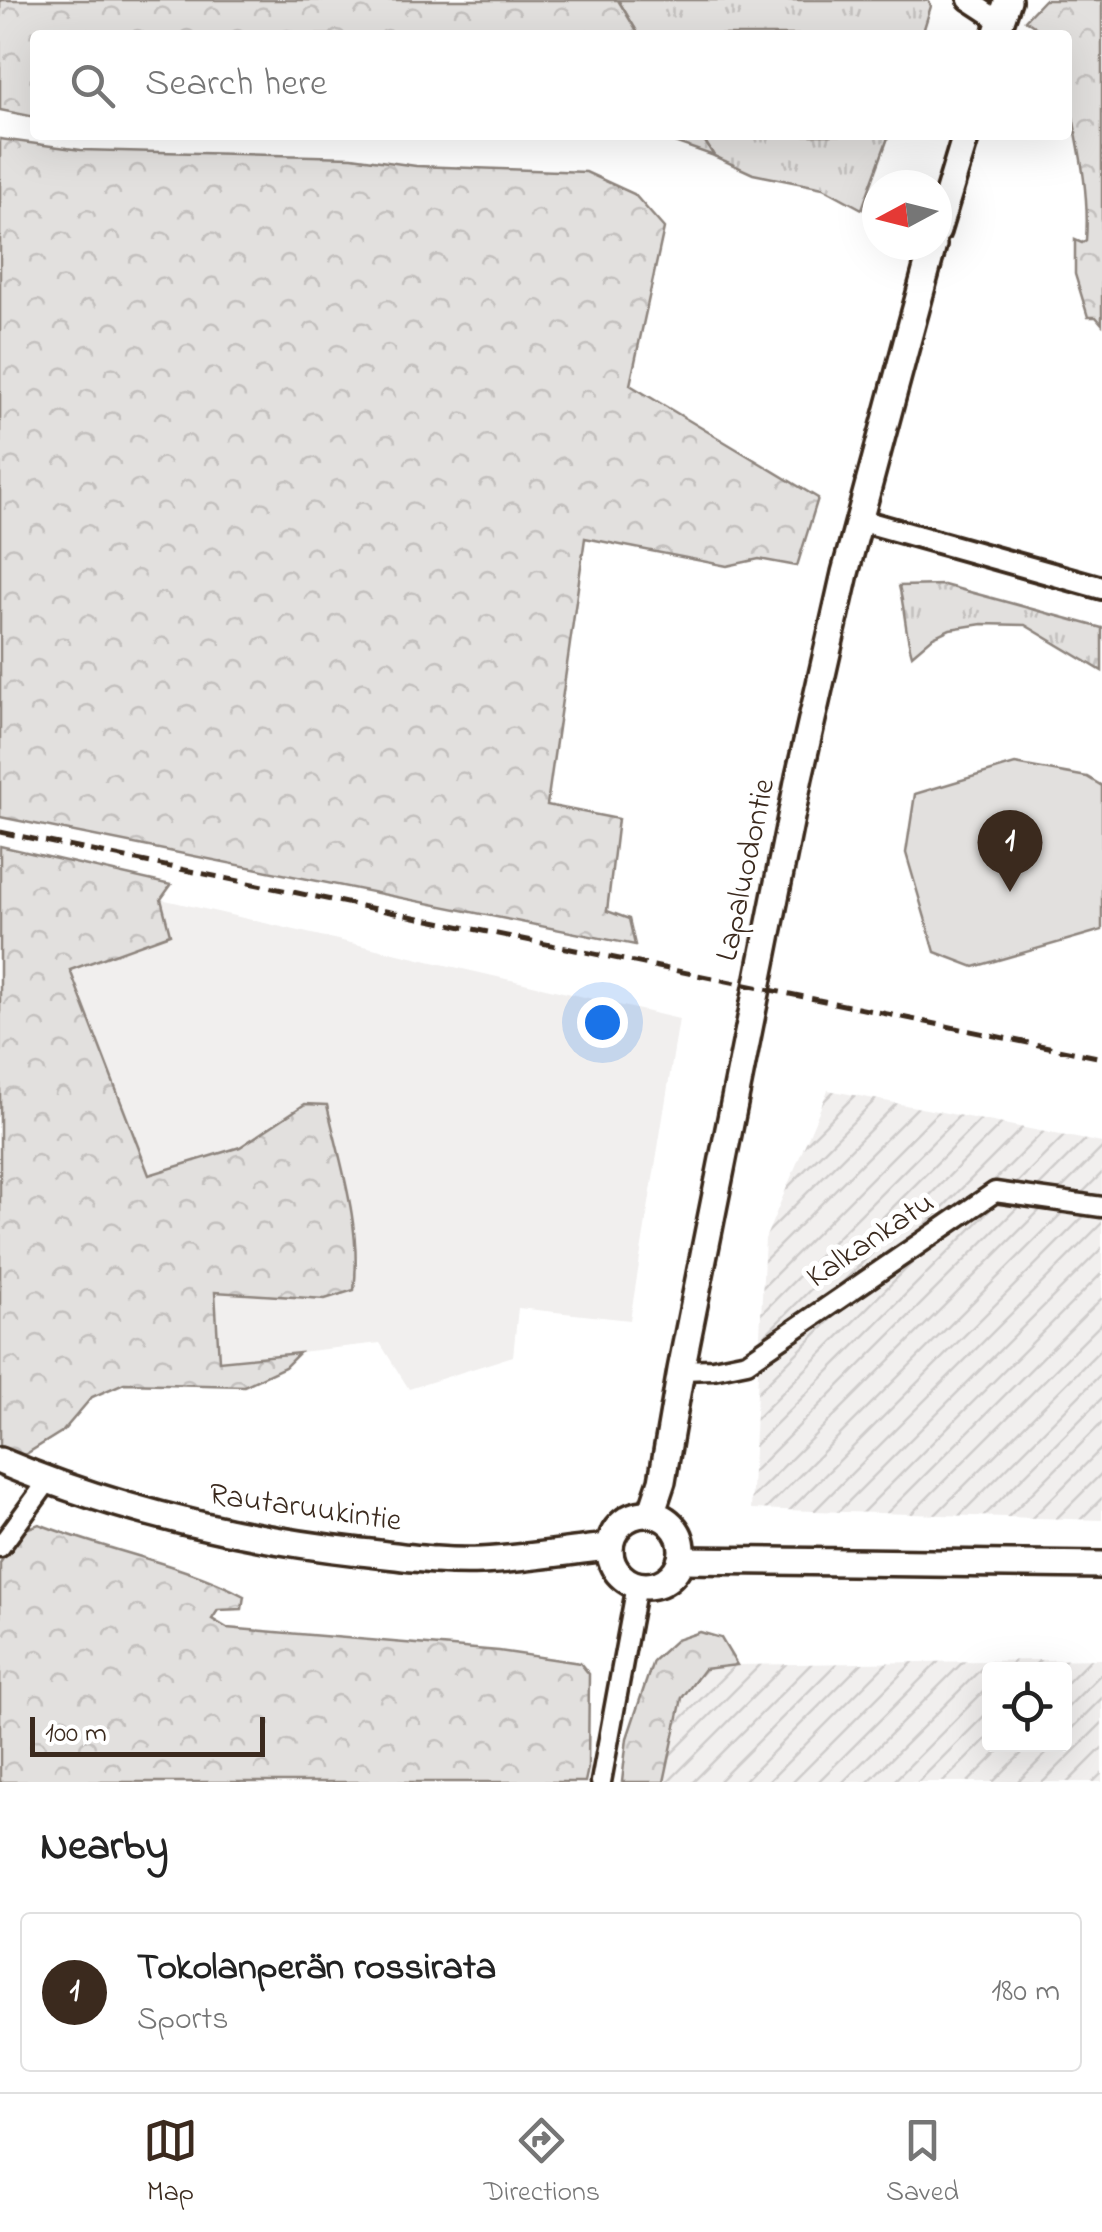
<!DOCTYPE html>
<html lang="en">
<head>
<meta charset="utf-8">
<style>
	:root { --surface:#fff; --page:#f6f6f6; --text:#222; --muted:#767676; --line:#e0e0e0; --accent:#3b2a1e }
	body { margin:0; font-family:"Indie Flower",sans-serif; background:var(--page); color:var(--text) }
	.controls { position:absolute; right:30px; bottom:30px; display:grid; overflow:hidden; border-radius:10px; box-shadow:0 10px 40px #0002 }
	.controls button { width:90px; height:90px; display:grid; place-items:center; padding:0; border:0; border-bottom:2px solid var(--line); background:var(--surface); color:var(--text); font:50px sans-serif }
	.compass { position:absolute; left:862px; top:170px; width:90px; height:90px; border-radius:50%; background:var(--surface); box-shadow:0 10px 40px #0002; rotate:263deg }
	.scale { position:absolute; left:30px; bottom:25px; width:235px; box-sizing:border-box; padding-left:10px; border:5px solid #3b2a1e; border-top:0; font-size:28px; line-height:35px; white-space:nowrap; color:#3b2a1e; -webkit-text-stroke:8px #fff; paint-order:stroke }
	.you { position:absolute; left:602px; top:1022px; width:35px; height:35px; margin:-25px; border:8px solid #fff; border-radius:50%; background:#1a73e8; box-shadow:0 0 0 15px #1a73e833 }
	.badge { display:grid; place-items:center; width:65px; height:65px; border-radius:50%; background:var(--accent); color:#fff; font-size:32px; font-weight:700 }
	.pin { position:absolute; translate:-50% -82px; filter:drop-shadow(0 2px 5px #0008) }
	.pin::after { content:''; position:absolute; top:52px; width:35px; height:30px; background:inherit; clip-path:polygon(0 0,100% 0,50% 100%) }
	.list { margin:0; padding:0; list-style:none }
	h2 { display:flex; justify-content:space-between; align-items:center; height:130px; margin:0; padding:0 40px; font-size:42px }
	h2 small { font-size:32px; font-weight:400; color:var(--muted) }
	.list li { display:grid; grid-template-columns:65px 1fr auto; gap:30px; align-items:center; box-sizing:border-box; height:160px; margin:0 20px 20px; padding:0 20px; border:2px solid var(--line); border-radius:10px }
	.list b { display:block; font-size:38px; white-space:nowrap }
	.list p { margin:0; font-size:32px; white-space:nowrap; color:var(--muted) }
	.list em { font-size:32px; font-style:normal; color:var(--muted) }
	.icon { flex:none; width:55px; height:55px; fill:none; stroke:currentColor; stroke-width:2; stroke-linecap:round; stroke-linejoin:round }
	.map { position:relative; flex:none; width:1102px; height:1782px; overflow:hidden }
	.search { position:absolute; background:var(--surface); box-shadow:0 10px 40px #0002; left:30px; right:30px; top:30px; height:110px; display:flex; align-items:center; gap:25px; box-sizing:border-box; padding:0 35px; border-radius:10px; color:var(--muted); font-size:38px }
	.sheet { height:310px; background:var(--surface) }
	nav { display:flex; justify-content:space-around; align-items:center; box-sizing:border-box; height:140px; border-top:2px solid var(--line); background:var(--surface); font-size:28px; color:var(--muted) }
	nav a { display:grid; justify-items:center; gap:5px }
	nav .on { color:var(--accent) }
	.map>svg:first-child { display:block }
	.built { fill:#f1efee }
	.industrial { fill:url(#industrial-furrows); fill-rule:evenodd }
	.grass { fill:url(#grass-tufts); stroke:#8e857e; stroke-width:2.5 }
	.forest { fill:url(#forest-crowns); stroke:#8e857e; stroke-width:2.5 }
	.pitch { fill:#e2e0de; stroke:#8e857e; stroke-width:2.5 }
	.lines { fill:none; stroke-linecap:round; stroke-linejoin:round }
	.minor-casing { stroke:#3b2a1e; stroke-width:25 }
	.tertiary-casing { stroke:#3b2a1e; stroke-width:28 }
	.secondary-casing { stroke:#3b2a1e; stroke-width:32 }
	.minor { stroke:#fff; stroke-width:18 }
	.tertiary { stroke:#fff; stroke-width:20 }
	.secondary { stroke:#fff; stroke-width:25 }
	.rail { stroke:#3b2a1e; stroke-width:5; stroke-dasharray:15 8; stroke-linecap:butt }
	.labels { text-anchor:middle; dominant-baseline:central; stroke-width:10; stroke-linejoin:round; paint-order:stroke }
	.street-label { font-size:32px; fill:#3b2a1e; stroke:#fff }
</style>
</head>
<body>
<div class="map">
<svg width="1102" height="1782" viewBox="0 0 1102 1782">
	<defs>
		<pattern id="industrial-furrows" width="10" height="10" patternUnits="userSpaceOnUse" patternTransform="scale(2.5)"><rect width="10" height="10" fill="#f1efee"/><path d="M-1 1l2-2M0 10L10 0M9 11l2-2" fill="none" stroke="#d0cdcc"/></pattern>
		<pattern id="grass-tufts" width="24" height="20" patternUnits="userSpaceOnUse" patternTransform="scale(2.5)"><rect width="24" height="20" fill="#e2e0de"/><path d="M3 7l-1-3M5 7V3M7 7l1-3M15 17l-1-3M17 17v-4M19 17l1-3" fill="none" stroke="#c3c0be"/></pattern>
		<pattern id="forest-crowns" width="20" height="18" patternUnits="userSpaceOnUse" patternTransform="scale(2.5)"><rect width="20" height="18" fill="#e2e0de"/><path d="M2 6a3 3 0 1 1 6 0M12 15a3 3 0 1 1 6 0" fill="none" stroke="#c3c0be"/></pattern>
	</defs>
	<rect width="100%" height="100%" fill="#fff"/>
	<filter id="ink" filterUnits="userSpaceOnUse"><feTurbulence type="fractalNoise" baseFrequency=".01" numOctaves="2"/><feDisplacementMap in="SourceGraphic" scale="20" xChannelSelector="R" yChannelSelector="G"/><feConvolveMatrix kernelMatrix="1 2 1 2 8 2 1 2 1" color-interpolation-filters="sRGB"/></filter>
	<g filter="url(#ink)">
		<!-- built -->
		<path class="built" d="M161 899 679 1019 630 1320 518 1308 513 1356 409 1389 380 1343 219 1361 214 1292 325 1299 354 1290 358 1262 346 1183 327 1106 305 1104 240 1147 149 1176 70 970 170 934Z"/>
		<!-- industrial -->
		<g class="industrial">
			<path d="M828 1090 1102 1143V1520L751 1509 765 1239Z"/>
			<path d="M1102 1659V1782H664L682 1697 704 1669 737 1665ZM990 1670H1064V1744H990Z"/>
		</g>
		<!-- grass -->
		<g class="grass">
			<path d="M618 0H928L931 6 922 35H639Z"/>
			<path d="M701 135H889L862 209 823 188 753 174 714 156Z"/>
			<path d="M944 585 1102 628V671L1025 625 982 624 950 629 933 637 912 655C905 632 905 609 899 586Z"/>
		</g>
		<!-- forest -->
		<g class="forest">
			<path d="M0 0H618L639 35H35V117L0 110Z"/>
			<path d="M1044 0H1102V324L1096 317H1088L1075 274V240L1082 243 1086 240C1090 189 1077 140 1068 91 1064 73 1067 53 1067 35H1047L1025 20Z"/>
			<path d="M628 135H701L714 156 663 138Z"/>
			<path d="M0 139 81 150 352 157 416 166 586 172 634 194 664 228 630 385 818 498 797 566 759 559 727 566 585 538 547 805 618 819 607 911 629 919 635 945 0 817Z"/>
			<path d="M0 846 171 885 161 899 170 934 70 970 149 1175 240 1147 305 1104 327 1105C341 1165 362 1229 354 1290L325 1299 215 1292 219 1361 299 1353 285 1367 244 1386 124 1383 92 1397 63 1431 18 1459 0 1450Z"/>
			<path d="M39 1524C104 1550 185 1564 244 1596L242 1609 218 1610 212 1619 227 1628 499 1651 580 1663 589 1674 588 1768 585 1782H0V1563L23 1530Z"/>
			<path d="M700 1632 721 1638 737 1665 704 1669 682 1698 664 1782H622L627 1738 653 1661 676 1640Z"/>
		</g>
		<!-- pitch -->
		<path class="pitch" d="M1015 764 1087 777 1102 786V930L974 967 935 952 906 853 915 794Z"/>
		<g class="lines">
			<!-- minor casing -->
			<g class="minor-casing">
				<g id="minor">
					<path d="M968 0 1000 21"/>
					<path d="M681 1370 713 1369 747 1362 995 1192 1102 1207"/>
					<path d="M0 1547 48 1481"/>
					<path d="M601 1782 637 1585"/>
				</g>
			</g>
			<!-- tertiary casing -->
			<g class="tertiary-casing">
				<path id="tertiary" d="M859 520 1102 588"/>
			</g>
			<!-- secondary casing -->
			<g class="secondary-casing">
				<g id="secondary">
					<path d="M996 35 1008 0"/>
					<path d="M937 231 966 135"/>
					<path d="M0 1461C116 1510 235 1538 360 1552 400 1556 441 1563 481 1561 524 1559 567 1551 610 1547"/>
					<path d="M651 1514 662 1481 681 1370 799 777 845 573 933 245"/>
					<circle cx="646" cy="1550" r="36"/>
					<path d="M681 1560 1102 1565"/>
				</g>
			</g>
			<!-- minor -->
			<use href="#minor" class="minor"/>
			<!-- tertiary -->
			<use href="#tertiary" class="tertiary"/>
			<!-- secondary -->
			<use href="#secondary" class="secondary"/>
			<!-- rail -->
			<path class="rail" d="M0 832 1102 1058"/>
		</g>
	</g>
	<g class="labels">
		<!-- street labels -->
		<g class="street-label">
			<text transform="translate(747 870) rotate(-78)">Lapaluodontie</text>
			<text transform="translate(871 1241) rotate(-34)">Kalkankatu</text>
			<text transform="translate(305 1509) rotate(8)">Rautaruukintie</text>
		</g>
	</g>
</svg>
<div class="controls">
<button><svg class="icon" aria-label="locate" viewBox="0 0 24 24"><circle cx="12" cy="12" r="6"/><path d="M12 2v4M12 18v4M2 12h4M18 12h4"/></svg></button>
</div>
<svg class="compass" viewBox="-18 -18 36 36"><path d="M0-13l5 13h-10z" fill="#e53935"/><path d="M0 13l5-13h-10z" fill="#767676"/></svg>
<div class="scale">100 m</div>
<div class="you"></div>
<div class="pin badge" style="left:1010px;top:892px">1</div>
<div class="search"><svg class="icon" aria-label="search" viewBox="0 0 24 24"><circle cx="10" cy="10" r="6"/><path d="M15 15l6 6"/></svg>Search here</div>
</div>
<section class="sheet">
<h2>Nearby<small></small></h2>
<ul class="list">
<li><span class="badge">1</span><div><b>Tokolanperän rossirata</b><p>Sports</p></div><em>180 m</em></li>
</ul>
</section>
<nav>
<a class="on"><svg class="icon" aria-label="map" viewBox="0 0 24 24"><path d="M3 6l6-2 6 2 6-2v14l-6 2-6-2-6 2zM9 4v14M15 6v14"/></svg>Map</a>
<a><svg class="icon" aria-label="directions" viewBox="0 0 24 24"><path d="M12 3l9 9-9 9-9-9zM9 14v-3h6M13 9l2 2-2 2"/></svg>Directions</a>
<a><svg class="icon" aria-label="saved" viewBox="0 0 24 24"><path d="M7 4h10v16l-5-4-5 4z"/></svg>Saved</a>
</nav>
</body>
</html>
